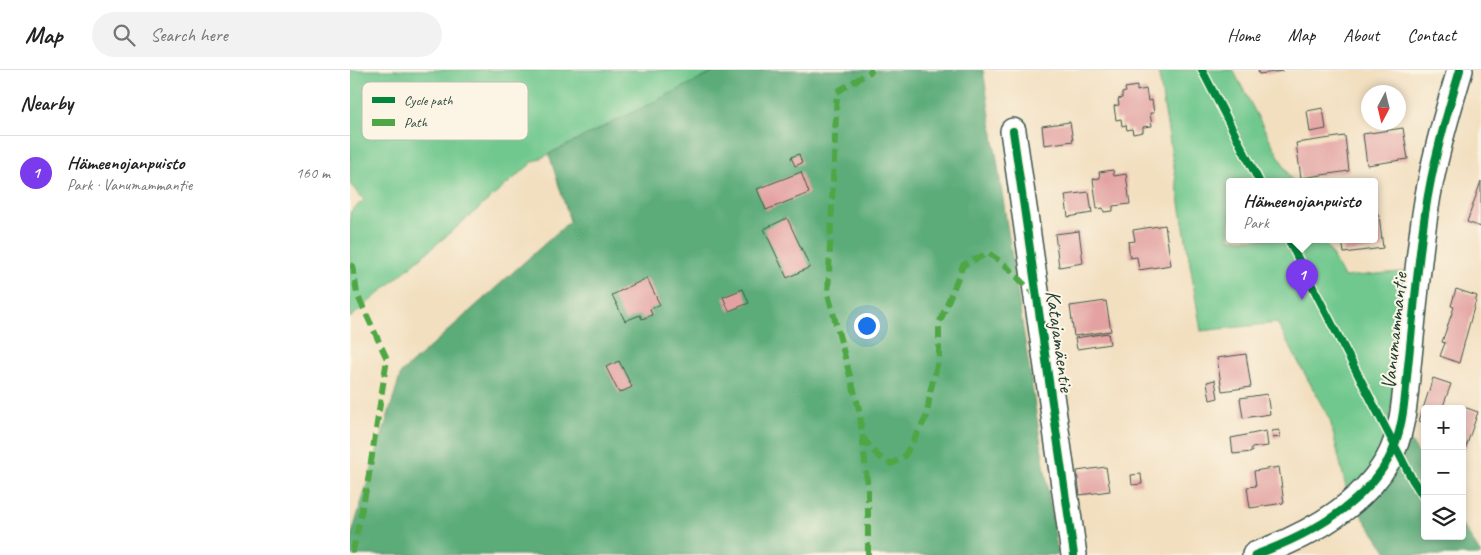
<!DOCTYPE html>
<html lang="en">
<head>
<meta charset="utf-8">
<style>
	:root { --surface:#fff; --page:#f2f2f2; --text:#222; --muted:#767676; --line:#e0e0e0; --accent:#7c3aed }
	body { margin:0; font-family:Caveat,sans-serif; background:var(--page); color:var(--text) }
	.controls { position:absolute; right:15px; bottom:15px; display:grid; overflow:hidden; border-radius:5px; box-shadow:0 2px 8px #0003 }
	.controls button { width:45px; height:45px; display:grid; place-items:center; padding:0; border:0; border-bottom:1px solid var(--line); background:var(--surface); color:var(--text); font:25px sans-serif }
	.compass { position:absolute; left:1011px; top:15px; width:45px; height:45px; border-radius:50%; background:var(--surface); box-shadow:0 2px 8px #0003; rotate:187deg }
	.you { position:absolute; left:516px; top:255px; width:18px; height:18px; margin:-12px; border:4px solid #fff; border-radius:50%; background:#1a73e8; box-shadow:0 0 0 8px #1a73e833 }
	.badge { display:grid; place-items:center; width:32px; height:32px; border-radius:50%; background:var(--accent); color:#fff; font-size:16px; font-weight:700 }
	.pin { position:absolute; translate:-50% -41px; filter:drop-shadow(0 1px 2px #0008) }
	.pin::after { content:''; position:absolute; top:26px; width:18px; height:15px; background:inherit; clip-path:polygon(0 0,100% 0,50% 100%) }
	.popup { position:absolute; left:876px; top:108px; width:152px; height:65px; box-sizing:border-box; display:grid; place-content:center; border-radius:5px; background:var(--surface); filter:drop-shadow(0 1px 4px #0005); font-size:16px; white-space:nowrap; color:var(--muted) }
	.popup b { font-size:19px; color:var(--text) }
	.popup::after { content:''; position:absolute; left:50%; top:100%; margin-left:-10px; border:10px solid transparent; border-top-color:var(--surface) }
	.list { margin:0; padding:0; list-style:none }
	h2 { display:flex; justify-content:space-between; align-items:center; height:65px; margin:0; padding:0 20px; font-size:21px }
	h2 small { font-size:16px; font-weight:400; color:var(--muted) }
	.list li { display:grid; grid-template-columns:32px 1fr auto; gap:15px; align-items:center; box-sizing:border-box; height:75px; padding:0 20px; border-top:1px solid var(--line) }
	.list b { display:block; font-size:19px; white-space:nowrap }
	.list p { margin:0; font-size:16px; white-space:nowrap; color:var(--muted) }
	.list em { font-size:16px; font-style:normal; color:var(--muted) }
	.icon { flex:none; width:28px; height:28px; fill:none; stroke:currentColor; stroke-width:2; stroke-linecap:round; stroke-linejoin:round }
	.map { position:relative; flex:none; width:1131px; height:485px; overflow:hidden }
	header { display:flex; align-items:center; gap:30px; box-sizing:border-box; height:70px; padding:0 25px; background:var(--surface); border-bottom:1px solid var(--line) }
	header strong { font-size:24px }
	nav { display:flex; gap:28px; margin-inline-start:auto; font-size:18px }
	.search { width:350px; height:45px; background:var(--page); display:flex; align-items:center; gap:12px; box-sizing:border-box; padding:0 18px; border-radius:28px; color:var(--muted); font-size:19px }
	main { display:flex }
	aside { flex:1; background:var(--surface) }
	.map>svg:first-child { display:block }
	.green { fill:#71c88e; stroke:#488261 }
	.forest { fill:#5cac79; stroke:#3e7456 }
	.building { fill:#e3a2a1 }
	.lines { fill:none; stroke-linecap:round; stroke-linejoin:round }
	.minor-casing { stroke:#3f5549; stroke-width:28 }
	.minor { stroke:#fff; stroke-width:25 }
	.quiet { stroke:#4fa644; stroke-width:6; stroke-dasharray:12 6; stroke-linecap:butt }
	.cycleway-casing { stroke:#fcf5e5; stroke-width:11 }
	.cycleway { stroke:#00873e; stroke-width:8 }
	.labels { text-anchor:middle; dominant-baseline:central; stroke-width:4; stroke-linejoin:round; paint-order:stroke }
	.street-label { font-size:21px; fill:#1f3d34; stroke:#fcf5e5 }
	.key { fill:#fcf5e5; stroke:#babeb0; stroke-width:1 }
	.key-label { font-size:14px; fill:#1f3d34 }
</style>
</head>
<body>
<header>
<strong>Map</strong>
<div class="search"><svg class="icon" aria-label="search" viewBox="0 0 24 24"><circle cx="10" cy="10" r="6"/><path d="M15 15l6 6"/></svg>Search here</div>
<nav><a>Home</a><a>Map</a><a>About</a><a>Contact</a></nav>
</header>
<main>
<aside>
<h2>Nearby<small></small></h2>
<ul class="list">
<li><span class="badge">1</span><div><b>Hämeenojanpuisto</b><p>Park · Vanumammantie</p></div><em>160 m</em></li>
</ul>
</aside>
<div class="map">
<svg width="1131" height="485" viewBox="0 0 1131 485">
	<rect width="100%" height="100%" fill="#fcf5e5"/>
	<filter id="ink" filterUnits="userSpaceOnUse"><feTurbulence type="fractalNoise" baseFrequency=".02" numOctaves="2"/><feDisplacementMap in="SourceGraphic" scale="10" xChannelSelector="R" yChannelSelector="G"/><feConvolveMatrix kernelMatrix="1 2 1 2 8 2 1 2 1" color-interpolation-filters="sRGB"/></filter>
	<filter id="wash" filterUnits="userSpaceOnUse"><feTurbulence type="fractalNoise" baseFrequency=".0096" numOctaves="4" result="noise"/><feDisplacementMap in="SourceGraphic" scale="20" xChannelSelector="R" yChannelSelector="G"/><feGaussianBlur stdDeviation="1.12" result="paint"/><feColorMatrix in="noise" values="0 0 0 0 0 0 0 0 0 0 0 0 0 0 0 0 0 1.4 0 .05"/><feComposite in="paint" operator="in"/></filter>
	<g filter="url(#wash)">
		<rect width="100%" height="100%" fill="#f2dfc0"/>
		<!-- green -->
		<g class="green">
			<path d="M0 0H368L183 92 0 248V142L14 130 0 114Z"/>
			<path d="M808 0H883L942 111H880V169H973L994 207 1061 201 1035 382 998 426 980 350 927 253 851 261Z"/>
		</g>
		<!-- forest -->
		<g class="forest">
			<path d="M368 0H633L708 485H0V470L51 303 220 151 199 84Z"/>
			<path d="M1046 348 1075 394V466H1112V454L1131 485H1039L998 426 1021 404Z"/>
		</g>
		<g id="blocks">
			<!-- building -->
			<g class="building">
				<path d="M908 0H932L933 1 909 4Z"/>
				<path d="M787 16V21L796 19 798 31 802 30 804 43H800L802 56 793 57V62L783 64 782 59 777 60 776 55 772 56 771 49 766 50 764 36 769 35 768 29 772 28V23L776 22 775 18Z"/>
				<path d="M973 38 976 59 960 62 957 41Z"/>
				<path d="M720 52 723 71 694 75 692 56Z"/>
				<path d="M1053 58 1058 89 1017 95 1013 64Z"/>
				<path d="M995 66 999 101 951 108 946 73Z"/>
				<path d="M449 84 452 93 445 96 441 87Z"/>
				<path d="M763 100 764 106 776 104 780 134 763 136V141L754 142 753 138 747 139 743 109 750 108 749 102Z"/>
				<path d="M451 102 459 123 416 140 407 119Z"/>
				<path d="M1131 111V157L1117 152Z"/>
				<path d="M739 122 742 143 718 147 715 125Z"/>
				<path d="M1029 145 1033 178 994 183 992 169H1024V146Z"/>
				<path d="M437 148 460 197 437 208 414 159Z"/>
				<path d="M815 155 821 195 789 200 787 187 780 188 778 172 785 171 783 160Z"/>
				<path d="M729 161 733 193 709 197 705 164Z"/>
				<path d="M297 208 310 235 300 239 302 245 292 249 290 245 275 251 262 225Z"/>
				<path d="M393 219 399 233 379 241 373 227Z"/>
				<path d="M1106 219 1127 226 1109 293 1090 286 1095 273 1092 272 1104 237 1101 236Z"/>
				<path d="M756 231 761 261 724 266 720 236Z"/>
				<path d="M758 263 760 274 727 279 725 268Z"/>
				<path d="M896 284 901 317 872 321 867 288Z"/>
				<path d="M269 291 282 317 269 323 256 297Z"/>
				<path d="M1083 308 1101 314 1092 339H1075V353L1069 351Z"/>
				<path d="M865 310 868 328 860 330 857 312Z"/>
				<path d="M917 324 920 344 893 348 890 328Z"/>
				<path d="M1111 336 1128 342 1114 383H1112Z"/>
				<path d="M929 360 930 367 923 368 922 361Z"/>
				<path d="M916 361 918 376 901 378 902 382 883 384 881 368Z"/>
				<path d="M756 397 760 421 730 425 727 401Z"/>
				<path d="M929 397 934 433 900 438 897 417 906 416 904 401Z"/>
				<path d="M791 404 792 414 782 415 781 405Z"/>
			</g>
		</g>
	</g>
	<g filter="url(#ink)">
		<use href="#blocks" fill-opacity="0" stroke="#3f5549" stroke-width="1"/>
		<g class="lines">
			<!-- minor casing -->
			<g class="minor-casing">
				<g id="minor">
					<path d="M663 61 724 485"/>
					<path d="M905 485C954 467 1011 437 1038 390 1055 360 1055 321 1059 287 1064 239 1068 191 1075 144 1082 95 1096 47 1110 0"/>
				</g>
			</g>
			<!-- minor -->
			<use href="#minor" class="minor"/>
			<!-- quiet -->
			<g class="quiet">
				<path d="M0 195 3 196 7 224 37 289 18 411 2 485"/>
				<path d="M512 367 528 386 541 394 554 387 577 346 580 322 589 288V254L613 195 638 183 653 193 685 225"/>
				<path d="M518 485V421L510 343 478 224 487 22 523 0"/>
			</g>
			<!-- cycleway casing -->
			<g class="cycleway-casing">
				<g id="cycleway">
					<path d="M852 0 909 111"/>
					<path d="M663 61 724 485"/>
					<path d="M938 169 1062 409 1075 429"/>
					<path d="M905 485C954 467 1011 437 1038 390 1055 360 1055 321 1059 287 1064 239 1068 191 1075 144 1082 95 1096 47 1110 0"/>
				</g>
			</g>
			<!-- cycleway -->
			<use href="#cycleway" class="cycleway"/>
		</g>
	</g>
	<g class="labels">
		<!-- street labels -->
		<g class="street-label">
			<text transform="translate(1044 261) rotate(-84)">Vanumammantie</text>
			<text transform="translate(710 271) rotate(82)">Katajamäentie</text>
		</g>
	</g>
	<!-- legend -->
	<rect x="12" y="12" width="166" height="58" rx="8" class="key"/>
	<rect x="22" y="27" width="23" height="6" fill="#00873e"/>
	<rect x="22" y="49" width="23" height="7" fill="#4fa644"/>
	<g class="key-label">
		<text x="54" y="35">Cycle path</text>
		<text x="54" y="57">Path</text>
	</g>
</svg>
<div class="controls">
<button>+</button>
<button>−</button>
<button><svg class="icon" aria-label="layers" viewBox="0 0 24 24"><path d="M12 4l9 5-9 5-9-5zM3 14l9 5 9-5"/></svg></button>
</div>
<svg class="compass" viewBox="-18 -18 36 36"><path d="M0-13l5 13h-10z" fill="#e53935"/><path d="M0 13l5-13h-10z" fill="#767676"/></svg>
<div class="you"></div>
<div class="pin badge" style="left:952px;top:230px">1</div>
<div class="popup"><b>Hämeenojanpuisto</b>Park</div>
</div>
</main>
</body>
</html>
